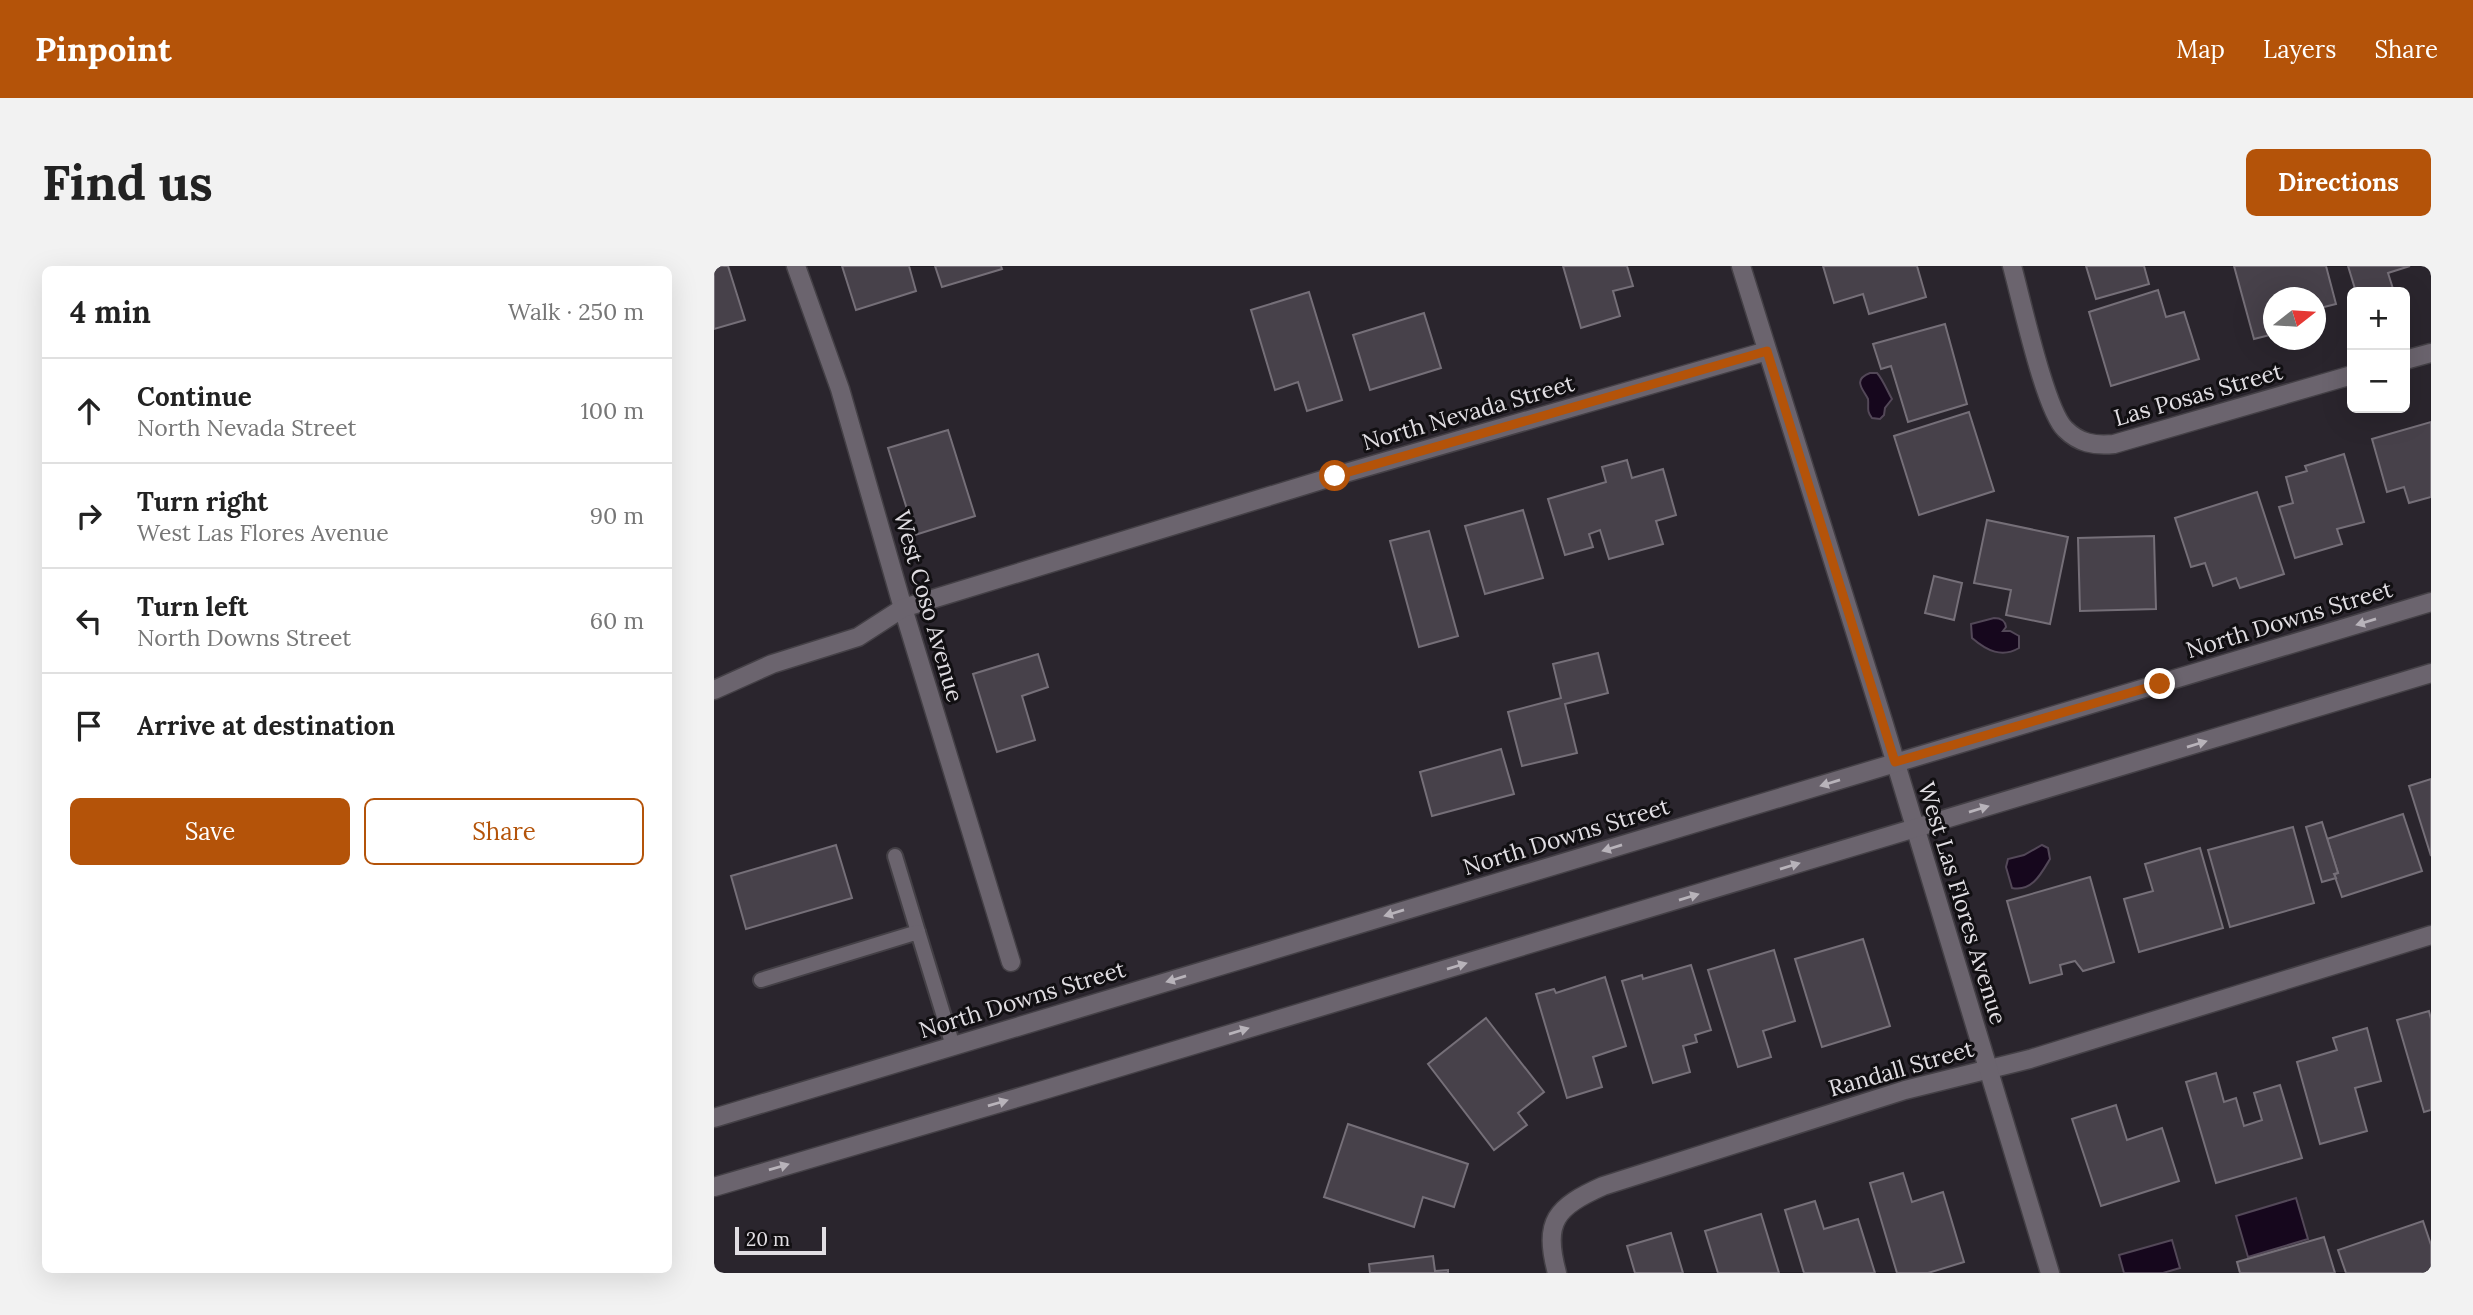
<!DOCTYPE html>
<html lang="en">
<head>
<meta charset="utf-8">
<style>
	:root { --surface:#fff; --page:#f2f2f2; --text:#222; --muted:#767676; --line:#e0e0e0; --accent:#b45309 }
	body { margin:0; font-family:Lora,serif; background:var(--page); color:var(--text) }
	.controls { position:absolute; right:21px; top:21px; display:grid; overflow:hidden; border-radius:10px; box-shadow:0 7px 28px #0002 }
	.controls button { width:63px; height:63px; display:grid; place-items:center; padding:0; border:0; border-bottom:2px solid var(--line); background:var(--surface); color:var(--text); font:35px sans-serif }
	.compass { position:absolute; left:1549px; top:21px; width:63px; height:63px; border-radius:50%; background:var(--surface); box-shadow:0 7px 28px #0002; rotate:73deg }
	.scale { position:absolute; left:21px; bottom:18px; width:91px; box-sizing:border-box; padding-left:7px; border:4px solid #e1dee3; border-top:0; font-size:19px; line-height:24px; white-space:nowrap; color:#e1dee3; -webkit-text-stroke:5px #110f12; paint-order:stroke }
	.stop { position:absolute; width:21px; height:21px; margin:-16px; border:5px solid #b45309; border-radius:50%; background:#fff }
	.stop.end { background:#b45309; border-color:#fff; box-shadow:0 2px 7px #0008 }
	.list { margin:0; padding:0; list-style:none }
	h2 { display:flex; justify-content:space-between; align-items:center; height:91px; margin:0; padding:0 28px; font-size:30px }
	h2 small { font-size:23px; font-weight:400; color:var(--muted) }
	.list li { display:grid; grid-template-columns:46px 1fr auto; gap:21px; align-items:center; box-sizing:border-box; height:105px; padding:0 28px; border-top:2px solid var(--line) }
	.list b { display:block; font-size:26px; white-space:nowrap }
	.list p { margin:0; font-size:23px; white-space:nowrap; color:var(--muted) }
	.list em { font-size:23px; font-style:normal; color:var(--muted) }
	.actions { display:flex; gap:14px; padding:21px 28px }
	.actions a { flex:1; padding:16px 0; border:2px solid var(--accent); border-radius:10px; text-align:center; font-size:24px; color:var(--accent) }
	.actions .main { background:var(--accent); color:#fff }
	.icon { flex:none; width:38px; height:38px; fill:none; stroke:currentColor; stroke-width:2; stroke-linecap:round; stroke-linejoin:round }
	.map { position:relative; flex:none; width:1717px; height:1007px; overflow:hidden; border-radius:10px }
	header { display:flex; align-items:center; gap:42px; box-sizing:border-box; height:98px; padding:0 35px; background:var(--accent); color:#fff }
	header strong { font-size:33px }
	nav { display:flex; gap:38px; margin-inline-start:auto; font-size:24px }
	.intro { display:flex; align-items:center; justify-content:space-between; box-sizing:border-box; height:168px; padding:0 42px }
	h1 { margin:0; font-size:49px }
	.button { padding:18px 32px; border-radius:10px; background:var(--accent); color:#fff; font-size:24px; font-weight:700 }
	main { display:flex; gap:42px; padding:0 42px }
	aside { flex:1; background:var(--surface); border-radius:10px; box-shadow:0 7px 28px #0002 }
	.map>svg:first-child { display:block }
	.water { fill:#16071d; stroke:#534858; stroke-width:2 }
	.building { fill:#47414a; stroke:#756f78; stroke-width:2 }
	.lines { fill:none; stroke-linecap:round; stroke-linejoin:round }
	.lane-casing { stroke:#444046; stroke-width:18 }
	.street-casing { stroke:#444046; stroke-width:21 }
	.secondary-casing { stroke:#444046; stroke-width:21 }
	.lane { stroke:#6b646e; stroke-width:14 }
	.street { stroke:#6b646e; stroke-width:18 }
	.secondary { stroke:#6b646e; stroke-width:18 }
	.oneway { fill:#b8b3ba }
	.route { stroke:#b45309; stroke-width:9 }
	.labels { text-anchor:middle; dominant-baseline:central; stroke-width:6; stroke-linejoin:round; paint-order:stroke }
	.street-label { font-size:23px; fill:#e1dee3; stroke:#110f12 }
</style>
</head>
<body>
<header>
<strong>Pinpoint</strong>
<nav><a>Map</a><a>Layers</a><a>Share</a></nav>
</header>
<div class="intro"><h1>Find us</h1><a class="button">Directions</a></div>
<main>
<aside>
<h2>4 min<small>Walk · 250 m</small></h2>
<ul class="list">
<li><svg class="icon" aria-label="ahead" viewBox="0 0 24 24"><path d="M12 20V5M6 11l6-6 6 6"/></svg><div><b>Continue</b><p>North Nevada Street</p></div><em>100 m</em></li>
<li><svg class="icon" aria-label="right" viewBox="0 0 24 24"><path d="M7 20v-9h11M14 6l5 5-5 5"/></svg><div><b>Turn right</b><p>West Las Flores Avenue</p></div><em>90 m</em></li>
<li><svg class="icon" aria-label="left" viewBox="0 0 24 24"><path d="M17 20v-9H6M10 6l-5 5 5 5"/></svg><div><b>Turn left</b><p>North Downs Street</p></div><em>60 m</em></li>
<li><svg class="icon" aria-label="arrive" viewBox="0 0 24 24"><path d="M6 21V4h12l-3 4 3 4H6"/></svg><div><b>Arrive at destination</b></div></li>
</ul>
<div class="actions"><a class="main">Save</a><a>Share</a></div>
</aside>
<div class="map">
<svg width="1717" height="1007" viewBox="0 0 1717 1007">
	<rect width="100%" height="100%" fill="#2a252d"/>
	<!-- water -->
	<g class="water">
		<path d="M1156 107H1163C1168 112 1174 126 1178 133L1171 142 1170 149 1166 153 1158 152C1152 144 1155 142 1154 133 1149 123 1138 114 1156 107Z"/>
		<path d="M1280 352C1287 352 1291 354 1292 361L1289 365H1296L1305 370V382C1288 392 1273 385 1258 372L1257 358Z"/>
		<path d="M1328 579 1334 582 1336 593C1327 608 1318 626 1298 622L1292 601 1294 593 1310 589Z"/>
		<path d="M1582 932 1594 973 1534 991 1522 950Z"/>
		<path d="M1458 974 1466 1002 1449 1007H1410L1405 989Z"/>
	</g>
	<!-- building -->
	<g class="building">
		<path d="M0 0H14L31 54 0 63Z"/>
		<path d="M128 0H195L202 25 142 44Z"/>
		<path d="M221 0H287L288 3 228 21Z"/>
		<path d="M849 0H913L919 20 899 25 906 50 867 62Z"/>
		<path d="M1109 0H1203L1212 31 1155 48 1149 28 1120 37Z"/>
		<path d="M1372 0H1430L1435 18 1382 33Z"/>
		<path d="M1520 0H1612L1622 38 1602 43V32H1560V68L1540 73Z"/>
		<path d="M1634 0H1696L1674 7 1680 26H1642Z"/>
		<path d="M1444 24 1452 51 1470 46 1485 93 1397 120 1375 46Z"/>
		<path d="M595 26 628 134 593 145 584 116 561 124 537 44Z"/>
		<path d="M710 47 727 102 656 124 639 69Z"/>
		<path d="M1231 58 1253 138 1194 156 1177 100 1167 103 1159 78Z"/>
		<path d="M1255 146 1280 225 1205 249 1180 170Z"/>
		<path d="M1717 156V231L1695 237 1690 221 1673 226 1658 173Z"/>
		<path d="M234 164 261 250 201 269 174 182Z"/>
		<path d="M1630 188 1650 256 1623 263 1628 278 1581 292 1565 241 1579 237 1572 211 1593 205 1591 200Z"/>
		<path d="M913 194 918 212 949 203 962 249 942 255 949 278 895 293 886 264 875 268 879 281 851 289 834 233 892 216 888 201Z"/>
		<path d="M1543 226 1570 308 1526 322 1522 312 1499 320 1491 297 1477 301 1461 252Z"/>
		<path d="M809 244 829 312 771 328 751 260Z"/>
		<path d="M1273 254 1354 271 1336 358 1292 349 1297 324 1260 317Z"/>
		<path d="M715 265 744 370 705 381 676 275Z"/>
		<path d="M1440 270 1442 343 1366 345 1364 272Z"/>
		<path d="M1220 310 1248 317 1240 354 1211 347Z"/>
		<path d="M884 387 894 427 851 438 863 487 808 500 794 446 847 432 839 398Z"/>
		<path d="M324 388 334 421 308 430 321 474 283 486 259 408Z"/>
		<path d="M787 483 800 528 718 550 706 506Z"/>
		<path d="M1717 513V590L1695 520Z"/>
		<path d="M1689 548 1708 605 1628 631 1620 608 1624 607 1613 573Z"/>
		<path d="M1608 556 1624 607 1620 608 1622 612 1608 616 1592 561Z"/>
		<path d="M1579 561 1600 637 1516 661 1494 584Z"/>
		<path d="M122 579 138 632 32 663 17 610Z"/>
		<path d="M1486 582 1509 662 1425 686 1410 633 1439 625 1431 598Z"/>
		<path d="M1376 611 1400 696 1369 705 1361 695 1346 699 1348 708 1316 717 1293 635Z"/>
		<path d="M1149 673 1176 760 1108 781 1081 693Z"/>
		<path d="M1060 684 1081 755 1049 765 1057 791 1024 801 994 704Z"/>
		<path d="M977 699 997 764 981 769 983 776 969 780 976 806 939 817 908 715 928 709 929 713Z"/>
		<path d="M891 711 912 780 879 791 888 821 853 832 822 728 840 723 842 727Z"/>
		<path d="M1715 745 1717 753V844L1710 846 1683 754Z"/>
		<path d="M772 752 830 826 804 847 813 859 780 884 714 798Z"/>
		<path d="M1653 762 1667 815 1641 822 1653 865 1606 878 1583 796 1623 784 1619 772Z"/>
		<path d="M1502 807 1510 836 1522 832 1530 860 1548 854 1540 827 1566 819 1588 892 1502 917 1472 816Z"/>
		<path d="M1402 839 1413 874 1448 862 1465 915 1387 940 1358 853Z"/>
		<path d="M634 858 754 898 740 941 709 931 700 961 610 931Z"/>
		<path d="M1189 907 1198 936 1229 926 1250 996 1214 1007H1183L1156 917Z"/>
		<path d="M1101 935 1110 963 1144 953 1161 1007H1090L1071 944Z"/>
		<path d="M1047 948 1065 1007H1004L991 965Z"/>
		<path d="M1709 955 1717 979V1007H1632L1624 984Z"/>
		<path d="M957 967 969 1007H921L913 980Z"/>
		<path d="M1610 971 1621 1007H1526L1523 996Z"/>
		<path d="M719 990 721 1005 734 1004V1007H656L655 998Z"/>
	</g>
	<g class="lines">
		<!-- lane casing -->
		<g class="lane-casing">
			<g id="lane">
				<path d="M181 590 204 666"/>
				<path d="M47 714 204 666 239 780"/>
			</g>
		</g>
		<!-- street casing -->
		<g class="street-casing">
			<g id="street">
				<path d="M82 0 126 123 189 342 297 696"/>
				<path d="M1298 0C1307 32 1331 144 1351 163 1365 177 1380 180 1400 178L1638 109"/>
				<path d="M1691 94 1717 87"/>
				<path d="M0 424 58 398 144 371 189 342 621 210 1053 85"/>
				<path d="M843 1007C829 955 842 941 889 920L1191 824 1316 793 1717 669"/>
			</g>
		</g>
		<!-- secondary casing -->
		<g class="secondary-casing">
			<g id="secondary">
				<path d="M1027 0 1169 455 1336 1007"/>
				<path d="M0 852 1717 336"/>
				<path d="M0 921 333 823 1717 407"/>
			</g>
		</g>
		<!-- lane -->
		<use href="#lane" class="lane"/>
		<!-- street -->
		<use href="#street" class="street"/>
		<!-- secondary -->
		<use href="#secondary" class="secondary"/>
	</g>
	<!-- one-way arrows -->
	<defs><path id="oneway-solid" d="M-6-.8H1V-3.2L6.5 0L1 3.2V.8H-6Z" transform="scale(1.75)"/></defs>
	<g class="oneway">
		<use href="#oneway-solid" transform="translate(1652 356) rotate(163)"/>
		<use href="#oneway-solid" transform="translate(1483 478) rotate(-17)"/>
		<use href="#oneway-solid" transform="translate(1116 517) rotate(163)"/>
		<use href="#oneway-solid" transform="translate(1265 543) rotate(-17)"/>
		<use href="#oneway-solid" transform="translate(898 582) rotate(163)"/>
		<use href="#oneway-solid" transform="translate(1076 600) rotate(-17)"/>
		<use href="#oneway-solid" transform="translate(975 631) rotate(-17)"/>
		<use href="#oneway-solid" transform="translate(680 647) rotate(163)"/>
		<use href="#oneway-solid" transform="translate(743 700) rotate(-17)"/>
		<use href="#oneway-solid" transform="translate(462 713) rotate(163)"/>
		<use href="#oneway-solid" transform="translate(525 765) rotate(-17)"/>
		<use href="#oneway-solid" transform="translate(284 837) rotate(-16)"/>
		<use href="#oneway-solid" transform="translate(65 901) rotate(-16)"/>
	</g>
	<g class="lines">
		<!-- route -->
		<path class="route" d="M621 210 1053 85 1181 496 1446 418"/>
	</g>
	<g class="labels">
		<!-- street labels -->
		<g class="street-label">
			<text transform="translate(1484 128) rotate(-16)">Las Posas Street</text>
			<text transform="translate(754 146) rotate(-16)">North Nevada Street</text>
			<text transform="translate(215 340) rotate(74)">West Coso Avenue</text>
			<text transform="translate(1575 353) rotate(-17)">North Downs Street</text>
			<text transform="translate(852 570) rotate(-17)">North Downs Street</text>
			<text transform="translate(1249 637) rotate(73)">West Las Flores Avenue</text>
			<text transform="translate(308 733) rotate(-17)">North Downs Street</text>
			<text transform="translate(1187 802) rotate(-16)">Randall Street</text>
		</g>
	</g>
</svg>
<div class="controls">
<button>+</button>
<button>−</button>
</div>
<svg class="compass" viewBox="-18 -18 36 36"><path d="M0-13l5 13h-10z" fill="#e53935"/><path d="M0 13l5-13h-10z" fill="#767676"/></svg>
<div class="scale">20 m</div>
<div class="stop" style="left:621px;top:210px"></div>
<div class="stop end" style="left:1446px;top:418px"></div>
</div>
</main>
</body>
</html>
